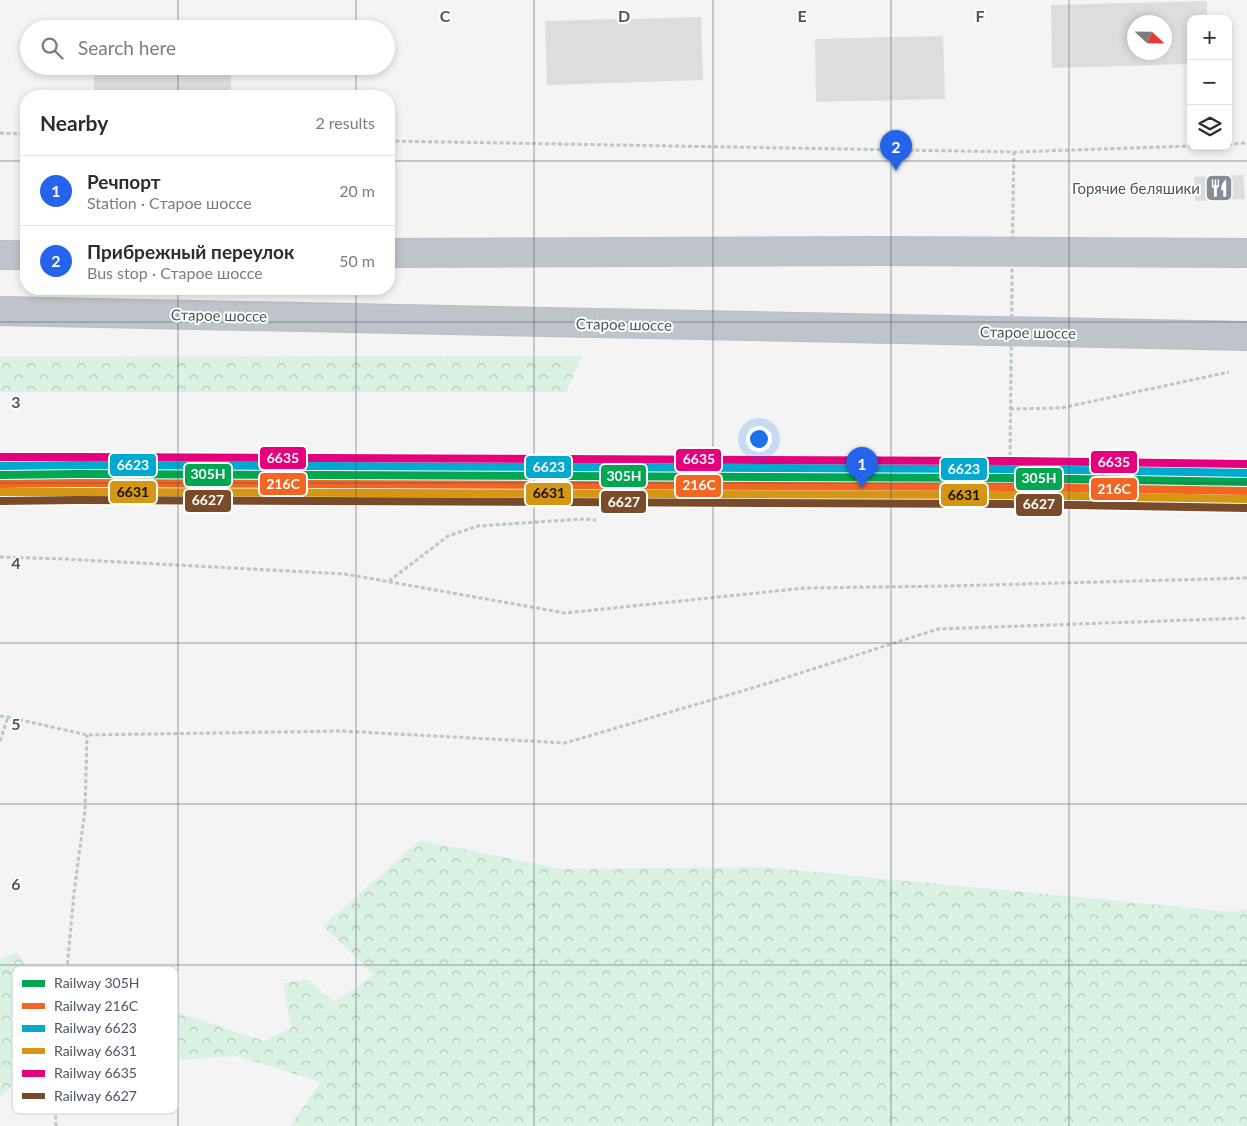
<!DOCTYPE html>
<html lang="en">
<head>
<meta charset="utf-8">
<style>
	:root { --surface:#fff; --page:#f7f7f7; --text:#2b2b33; --muted:#7c7c81; --line:#e1e1e2; --accent:#2563eb }
	body { margin:0; font-family:Lato,sans-serif; background:var(--page); color:var(--text) }
	.controls { position:absolute; right:15px; top:15px; display:grid; overflow:hidden; border-radius:10px; box-shadow:0 2px 8px #0003 }
	.controls button { width:45px; height:45px; display:grid; place-items:center; padding:0; border:0; border-bottom:1px solid var(--line); background:var(--surface); color:var(--text); font:25px sans-serif }
	.compass { position:absolute; left:1127px; top:15px; width:45px; height:45px; border-radius:50%; background:var(--surface); box-shadow:0 2px 8px #0003; rotate:112deg }
	.you { position:absolute; left:758px; top:438px; width:18px; height:18px; margin:-12px; border:4px solid #fff; border-radius:50%; background:#1a73e8; box-shadow:0 0 0 8px #1a73e833 }
	.badge { display:grid; place-items:center; width:32px; height:32px; border-radius:50%; background:var(--accent); color:#fff; font-size:16px; font-weight:700 }
	.pin { position:absolute; translate:-50% -41px; filter:drop-shadow(0 1px 2px #0008) }
	.pin::after { content:''; position:absolute; top:26px; width:18px; height:15px; background:inherit; clip-path:polygon(0 0,100% 0,50% 100%) }
	.list { margin:0; padding:0; list-style:none }
	h2 { display:flex; justify-content:space-between; align-items:center; height:65px; margin:0; padding:0 20px; font-size:21px }
	h2 small { font-size:16px; font-weight:400; color:var(--muted) }
	.list li { display:grid; grid-template-columns:32px 1fr auto; gap:15px; align-items:center; box-sizing:border-box; height:70px; padding:0 20px; border-top:1px solid var(--line) }
	.list b { display:block; font-size:19px; white-space:nowrap }
	.list p { margin:0; font-size:16px; white-space:nowrap; color:var(--muted) }
	.list em { font-size:16px; font-style:normal; color:var(--muted) }
	.icon { flex:none; width:28px; height:28px; fill:none; stroke:currentColor; stroke-width:2; stroke-linecap:round; stroke-linejoin:round }
	.map { position:relative; flex:none; width:1247px; height:1126px; overflow:hidden }
	.search { position:absolute; background:var(--surface); box-shadow:0 2px 8px #0003; left:20px; top:20px; width:375px; height:55px; display:flex; align-items:center; gap:12px; box-sizing:border-box; padding:0 18px; border-radius:28px; color:var(--muted); font-size:19px }
	.panel { position:absolute; background:var(--surface); box-shadow:0 2px 8px #0003; left:20px; top:90px; width:375px; height:205px; border-radius:20px }
	.map>svg:first-child { display:block }
	.forest { fill:url(#forest-crowns) }
	.building { fill:#ddddde; fill-rule:evenodd }
	.lines { fill:none; stroke-linecap:round; stroke-linejoin:round }
	.highway-casing { stroke:#b9bec3; stroke-width:30 }
	.path { stroke:#bcc7c4; stroke-width:3; stroke-dasharray:4 2.5; stroke-linecap:butt }
	.highway { stroke:#bec4c9; stroke-width:28 }
	.path-bridge { stroke:#bcc7c4; stroke-width:3; stroke-dasharray:4 2.5; stroke-linecap:butt }
	.rail-1-casing { stroke:#fff; stroke-width:11 }
	.rail-2-casing { stroke:#fff; stroke-width:11 }
	.rail-3-casing { stroke:#fff; stroke-width:11 }
	.rail-4-casing { stroke:#fff; stroke-width:11 }
	.rail-5-casing { stroke:#fff; stroke-width:11 }
	.rail-6-casing { stroke:#fff; stroke-width:11 }
	.rail-1 { stroke:#00a651; stroke-width:8 }
	.rail-2 { stroke:#f26522; stroke-width:8 }
	.rail-3 { stroke:#00a9ce; stroke-width:8 }
	.rail-4 { stroke:#d49613; stroke-width:8 }
	.rail-5 { stroke:#e5007d; stroke-width:8 }
	.rail-6 { stroke:#7a4b2a; stroke-width:8 }
	.grid { fill:none; stroke:#4a5661; stroke-width:1; stroke-opacity:0.55 }
	.labels { text-anchor:middle; dominant-baseline:central; stroke-width:4; stroke-linejoin:round; paint-order:stroke }
	.poi-label { font-size:15px; fill:#4a5661; stroke:#fff; text-anchor:end }
	.street-label { font-size:15px; fill:#4a5661; stroke:#fff }
	.key { fill:#fff; stroke:#c9ccd0; stroke-width:1 }
	.key-label { font-size:14px; fill:#4a5661 }
	.grid-label { font-size:16px; text-anchor:middle; font-weight:bold; fill:#4a5661; stroke:#fff; stroke-width:4; stroke-linejoin:round; paint-order:stroke }
	.line-badge { stroke:#fff; stroke-width:2 }
	.badge-label { font-size:14px; text-anchor:middle; font-weight:bold; fill:#fff }
	.pale-badge-label { font-size:14px; text-anchor:middle; font-weight:bold; fill:#111 }
</style>
</head>
<body>
<div class="map">
<svg width="1247" height="1126" viewBox="0 0 1247 1126">
	<defs>
		<pattern id="forest-crowns" width="20" height="18" patternUnits="userSpaceOnUse" patternTransform="scale(1.25)"><rect width="20" height="18" fill="#d9f2e3"/><path d="M2 6a3 3 0 1 1 6 0M12 15a3 3 0 1 1 6 0" fill="none" stroke="#b2c7bb"/></pattern>
	</defs>
	<rect width="100%" height="100%" fill="#f4f4f4"/>
	<!-- forest -->
	<g class="forest">
		<path d="M582 356 566 392H0V357Z"/>
		<path d="M420 840 561 869 762 867 1234 912 1247 908V1126H290L321 1082 237 1056 175 1060 165 1008 264 1041 291 1028 283 983 308 980 334 1002 374 975 323 926Z"/>
		<path d="M18 953 36 983 20 1078 0 1097V959Z"/>
	</g>
	<!-- building -->
	<g class="building">
		<path d="M1207 1V19H1191V64L1052 68 1051 5ZM1134 22H1164V52H1134Z"/>
		<path d="M701 17 703 80 547 85 545 21Z"/>
		<path d="M943 36 945 99 816 102 815 39Z"/>
		<path d="M94 66H231V90L94 94Z"/>
		<path d="M1243 175 1245 199 1195 201 1194 177Z"/>
	</g>
	<g class="lines">
		<!-- highway casing -->
		<g class="highway-casing">
			<g id="highway">
				<path d="M389 253 881 251 1247 253"/>
				<path d="M0 255H26"/>
				<path d="M0 311 1247 336"/>
			</g>
		</g>
		<!-- path -->
		<g class="path">
			<path d="M0 133 26 134"/>
			<path d="M389 141 1014 152 1191 146"/>
			<path d="M1228 144 1247 143"/>
			<path d="M1013 201 1014 152"/>
			<path d="M1010 409 1061 408 1229 372"/>
			<path d="M1010 462 1011 370"/>
			<path d="M0 557 64 559 345 574 565 613 805 588 949 586 1247 578"/>
			<path d="M389 581 448 536 478 526 582 519 596 520"/>
			<path d="M0 716 8 717 87 735 341 731 565 743 769 683 938 629 1247 618"/>
			<path d="M0 741 8 717"/>
			<path d="M56 1126 55 1099 74 893 85 810 87 735"/>
		</g>
		<!-- highway -->
		<use href="#highway" class="highway"/>
		<!-- path-bridge -->
		<path class="path-bridge" d="M1011 370 1013 201"/>
		<!-- rail-1 casing -->
		<g class="rail-1-casing">
			<path id="rail-1" d="M0 475 77 474 1009 478 1247 482"/>
		</g>
		<!-- rail-2 casing -->
		<g class="rail-2-casing">
			<path id="rail-2" d="M0 484 77 483 1009 487 1247 491"/>
		</g>
		<!-- rail-3 casing -->
		<g class="rail-3-casing">
			<path id="rail-3" d="M0 466 77 465 1009 469 1247 473"/>
		</g>
		<!-- rail-4 casing -->
		<g class="rail-4-casing">
			<path id="rail-4" d="M0 492H77L1009 495 1247 499"/>
		</g>
		<!-- rail-5 casing -->
		<g class="rail-5-casing">
			<path id="rail-5" d="M0 457H77L1009 461 1247 464"/>
		</g>
		<!-- rail-6 casing -->
		<g class="rail-6-casing">
			<path id="rail-6" d="M0 501 77 500 1009 504 1247 508"/>
		</g>
		<!-- rail-1 -->
		<use href="#rail-1" class="rail-1"/>
		<!-- rail-2 -->
		<use href="#rail-2" class="rail-2"/>
		<!-- rail-3 -->
		<use href="#rail-3" class="rail-3"/>
		<!-- rail-4 -->
		<use href="#rail-4" class="rail-4"/>
		<!-- rail-5 -->
		<use href="#rail-5" class="rail-5"/>
		<!-- rail-6 -->
		<use href="#rail-6" class="rail-6"/>
	</g>
	<!-- grid -->
	<path class="grid" d="M178 0V29M356 0V29M534 0V1126M713 0V1126M891 0V1126M1069 0V1126M178 66V96M356 66V96M0 161H26M389 161H1247M178 289V1126M356 289V1126M0 322H1247M0 483H1247M0 643H1247M0 804H1247M0 965H1247"/>
	<!-- icons -->
	<defs>
		<g id="restaurant-square" transform="scale(1.4375)"><rect x="-9" y="-9" width="18" height="18" rx="4" fill="#868d94" stroke="#fff"/><path d="M-5-6h1v4h1v-4h1v4h1v-4h1v5L-1.5 .5V6h-2V.5L-5-1ZM5-6V6H3V1.5H1.5Q1.5-4 5-6Z" fill="#fff"/></g>
	</defs>
	<g fill-rule="evenodd">
		<use href="#restaurant-square" x="1219" y="188"/>
	</g>
	<g class="labels">
		<!-- poi labels -->
		<g class="poi-label">
			<text x="1200" y="188">Горячие беляшики</text>
		</g>
		<!-- street labels -->
		<g class="street-label">
			<text transform="translate(219 315) rotate(1)">Старое шоссе</text>
			<text transform="translate(624 324) rotate(1)">Старое шоссе</text>
			<text transform="translate(1028 332) rotate(1)">Старое шоссе</text>
		</g>
	</g>
	<!-- legend -->
	<rect x="12" y="966" width="166" height="148" rx="8" class="key"/>
	<rect x="22" y="980" width="23" height="7" fill="#00a651"/>
	<rect x="22" y="1003" width="23" height="6" fill="#f26522"/>
	<rect x="22" y="1025" width="23" height="7" fill="#00a9ce"/>
	<rect x="22" y="1048" width="23" height="6" fill="#d49613"/>
	<rect x="22" y="1070" width="23" height="7" fill="#e5007d"/>
	<rect x="22" y="1093" width="23" height="6" fill="#7a4b2a"/>
	<g class="key-label">
		<text x="54" y="988">Railway 305Н</text>
		<text x="54" y="1011">Railway 216С</text>
		<text x="54" y="1033">Railway 6623</text>
		<text x="54" y="1056">Railway 6631</text>
		<text x="54" y="1078">Railway 6635</text>
		<text x="54" y="1101">Railway 6627</text>
	</g>
	<g class="grid-label">
		<text x="445" y="22">C</text>
		<text x="624" y="22">D</text>
		<text x="802" y="22">E</text>
		<text x="980" y="22">F</text>
		<text x="16" y="408">3</text>
		<text x="16" y="569">4</text>
		<text x="16" y="730">5</text>
		<text x="16" y="890">6</text>
	</g>
	<g class="line-badge">
		<rect x="259" y="446" width="48" height="24" rx="5" fill="#e5007d"/>
		<rect x="675" y="448" width="47" height="24" rx="5" fill="#e5007d"/>
		<rect x="1090" y="450" width="48" height="24" rx="5" fill="#e5007d"/>
		<rect x="109" y="453" width="48" height="24" rx="5" fill="#00a9ce"/>
		<rect x="525" y="455" width="47" height="24" rx="5" fill="#00a9ce"/>
		<rect x="940" y="457" width="48" height="24" rx="5" fill="#00a9ce"/>
		<rect x="184" y="463" width="48" height="24" rx="5" fill="#00a651"/>
		<rect x="600" y="464" width="47" height="24" rx="5" fill="#00a651"/>
		<rect x="1015" y="467" width="48" height="24" rx="5" fill="#00a651"/>
		<rect x="259" y="472" width="48" height="24" rx="5" fill="#f26522"/>
		<rect x="675" y="474" width="47" height="24" rx="5" fill="#f26522"/>
		<rect x="1090" y="477" width="48" height="24" rx="5" fill="#f26522"/>
		<rect x="109" y="480" width="48" height="24" rx="5" fill="#d49613"/>
		<rect x="525" y="482" width="47" height="24" rx="5" fill="#d49613"/>
		<rect x="940" y="483" width="48" height="24" rx="5" fill="#d49613"/>
		<rect x="184" y="489" width="48" height="24" rx="5" fill="#7a4b2a"/>
		<rect x="600" y="490" width="47" height="24" rx="5" fill="#7a4b2a"/>
		<rect x="1015" y="493" width="48" height="24" rx="5" fill="#7a4b2a"/>
	</g>
	<g class="badge-label">
		<text x="283" y="463">6635</text>
		<text x="699" y="464">6635</text>
		<text x="1114" y="467">6635</text>
		<text x="133" y="470">6623</text>
		<text x="549" y="472">6623</text>
		<text x="964" y="474">6623</text>
		<text x="208" y="479">305Н</text>
		<text x="624" y="481">305Н</text>
		<text x="1039" y="483">305Н</text>
		<text x="283" y="489">216С</text>
		<text x="699" y="490">216С</text>
		<text x="1114" y="494">216С</text>
		<text x="208" y="505">6627</text>
		<text x="624" y="507">6627</text>
		<text x="1039" y="509">6627</text>
	</g>
	<g class="pale-badge-label">
		<text x="133" y="497">6631</text>
		<text x="549" y="498">6631</text>
		<text x="964" y="500">6631</text>
	</g>
</svg>
<div class="controls">
<button>+</button>
<button>−</button>
<button><svg class="icon" aria-label="layers" viewBox="0 0 24 24"><path d="M12 4l9 5-9 5-9-5zM3 14l9 5 9-5"/></svg></button>
</div>
<svg class="compass" viewBox="-18 -18 36 36"><path d="M0-13l5 13h-10z" fill="#e53935"/><path d="M0 13l5-13h-10z" fill="#7c7c81"/></svg>
<div class="you"></div>
<div class="pin badge" style="left:862px;top:488px">1</div>
<div class="pin badge" style="left:896px;top:171px">2</div>
<div class="search"><svg class="icon" aria-label="search" viewBox="0 0 24 24"><circle cx="10" cy="10" r="6"/><path d="M15 15l6 6"/></svg>Search here</div>
<section class="panel">
<h2>Nearby<small>2 results</small></h2>
<ul class="list">
<li><span class="badge">1</span><div><b>Речпорт</b><p>Station · Старое шоссе</p></div><em>20 m</em></li>
<li><span class="badge">2</span><div><b>Прибрежный переулок</b><p>Bus stop · Старое шоссе</p></div><em>50 m</em></li>
</ul>
</section>
</div>
</body>
</html>
